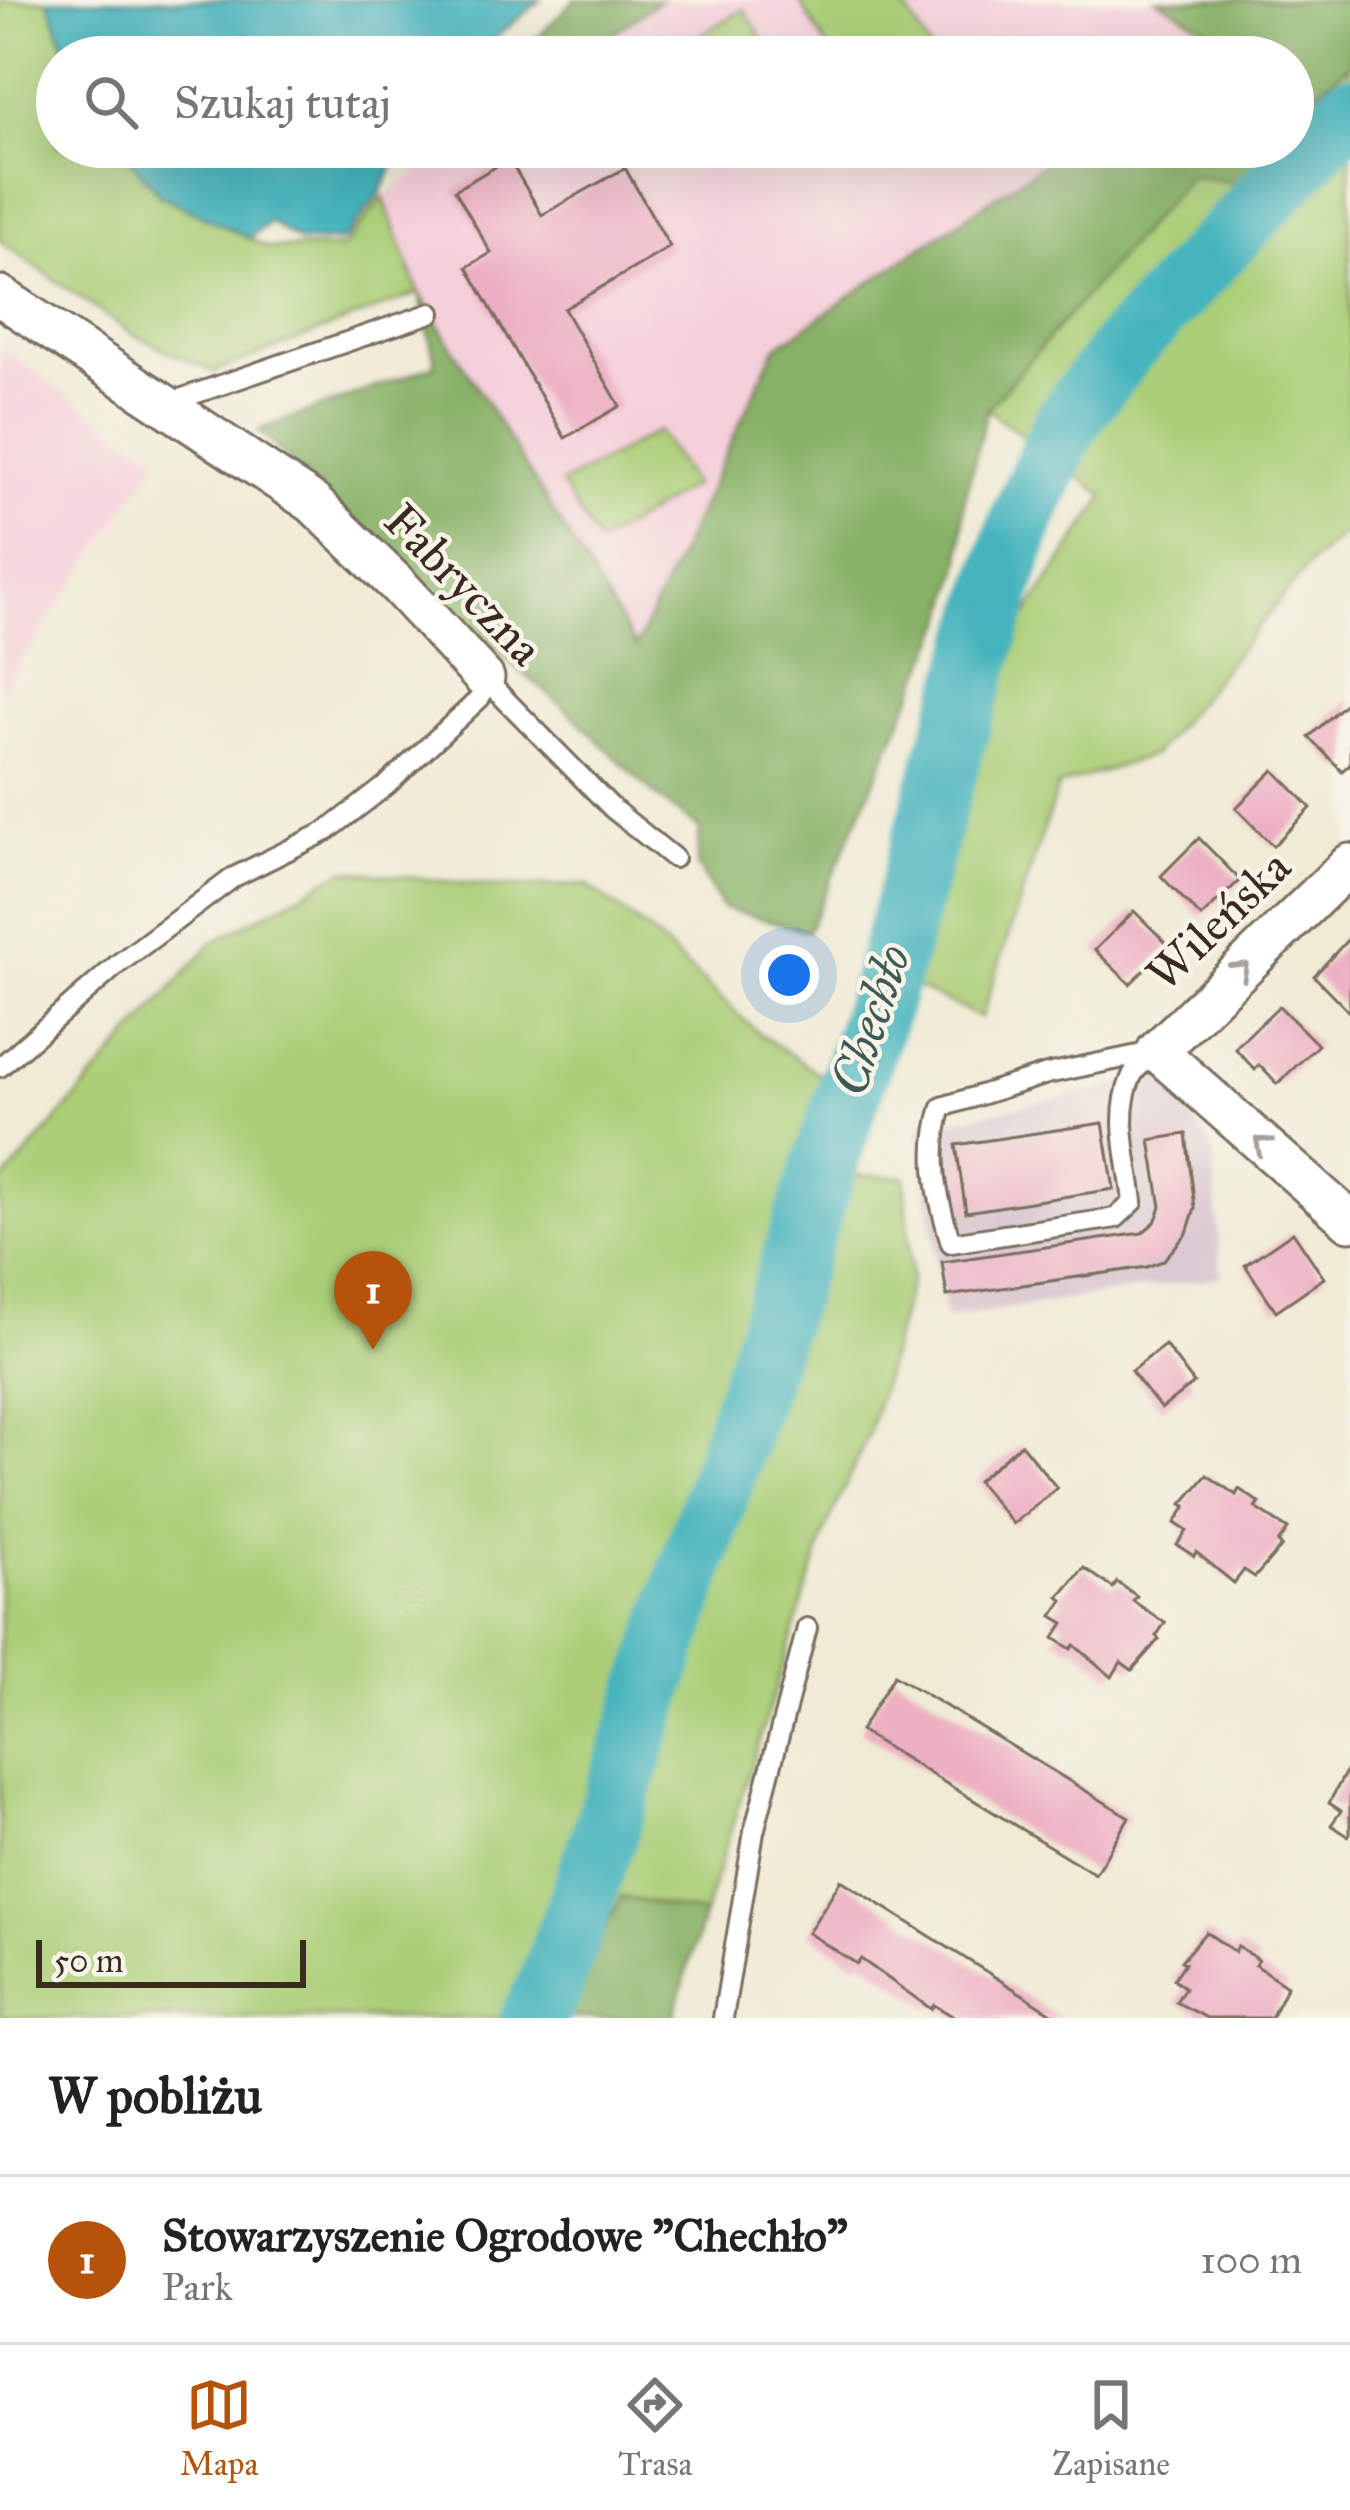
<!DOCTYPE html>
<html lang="pl">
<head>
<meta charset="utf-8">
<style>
	:root { --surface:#fff; --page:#f2f2f2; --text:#222; --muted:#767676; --line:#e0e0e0; --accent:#b45309 }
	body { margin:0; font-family:"IM FELL Great Primer",serif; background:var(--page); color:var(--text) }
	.scale { position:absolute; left:36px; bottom:30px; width:270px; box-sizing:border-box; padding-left:12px; border:6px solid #3b2a1e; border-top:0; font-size:33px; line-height:42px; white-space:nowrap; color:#3b2a1e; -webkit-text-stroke:9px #f7f3e8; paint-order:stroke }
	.you { position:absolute; left:789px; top:975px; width:42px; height:42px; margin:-30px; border:9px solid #fff; border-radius:50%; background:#1a73e8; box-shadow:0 0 0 18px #1a73e833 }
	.badge { display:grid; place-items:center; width:78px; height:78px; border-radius:50%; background:var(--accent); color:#fff; font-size:39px; font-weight:700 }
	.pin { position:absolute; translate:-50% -99px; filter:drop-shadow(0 3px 6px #0008) }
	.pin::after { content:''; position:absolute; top:63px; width:42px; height:36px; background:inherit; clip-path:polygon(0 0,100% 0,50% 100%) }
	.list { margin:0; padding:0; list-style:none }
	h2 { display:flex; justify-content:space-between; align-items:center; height:156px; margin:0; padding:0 48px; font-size:51px }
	h2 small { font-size:39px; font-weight:400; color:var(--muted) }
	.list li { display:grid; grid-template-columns:78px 1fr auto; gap:36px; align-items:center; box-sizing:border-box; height:168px; padding:0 48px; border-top:3px solid var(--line) }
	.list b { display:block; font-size:45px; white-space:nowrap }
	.list p { margin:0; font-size:39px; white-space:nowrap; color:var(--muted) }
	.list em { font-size:39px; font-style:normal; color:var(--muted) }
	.icon { flex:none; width:66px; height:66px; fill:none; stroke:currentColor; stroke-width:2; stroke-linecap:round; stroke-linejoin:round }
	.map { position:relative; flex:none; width:1350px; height:2018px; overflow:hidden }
	.search { position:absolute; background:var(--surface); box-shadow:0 12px 48px #0002; left:36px; right:36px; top:36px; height:132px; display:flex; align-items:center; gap:30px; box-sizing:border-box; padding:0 42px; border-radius:66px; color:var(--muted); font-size:45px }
	.sheet { height:324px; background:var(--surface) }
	nav { display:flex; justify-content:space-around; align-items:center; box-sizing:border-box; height:168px; border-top:3px solid var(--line); background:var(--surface); font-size:33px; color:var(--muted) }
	nav a { display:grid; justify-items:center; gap:6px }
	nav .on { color:var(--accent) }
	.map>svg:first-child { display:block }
	.built { fill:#f5cfda }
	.industrial { fill:#d1bdcb }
	.green { fill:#abcf78; stroke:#737c4b; stroke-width:3 }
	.forest { fill:#88b268; stroke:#626e43; stroke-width:3 }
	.water { fill:#45b4bd; stroke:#406f6e; stroke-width:3 }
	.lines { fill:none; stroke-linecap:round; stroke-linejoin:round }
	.stream { stroke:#45b4bd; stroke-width:10 }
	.river { stroke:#45b4bd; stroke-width:66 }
	.building { fill:#edafc3 }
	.lane-casing { stroke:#7a6e5e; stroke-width:24 }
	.street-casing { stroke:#7a6e5e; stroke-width:45 }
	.lane { stroke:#fff; stroke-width:18 }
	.street { stroke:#fff; stroke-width:39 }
	.oneway { stroke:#a79f9a }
	.labels { text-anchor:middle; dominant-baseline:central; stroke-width:9; stroke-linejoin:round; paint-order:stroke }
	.street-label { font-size:48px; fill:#3b2a1e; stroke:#f7f3e8 }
	.water-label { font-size:51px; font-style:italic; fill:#3e5a56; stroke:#f7f3e8 }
</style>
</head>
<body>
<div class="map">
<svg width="1350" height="2018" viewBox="0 0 1350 2018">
	<rect width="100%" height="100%" fill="#f7f3e8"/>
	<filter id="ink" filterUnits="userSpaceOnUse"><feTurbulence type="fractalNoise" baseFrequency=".00833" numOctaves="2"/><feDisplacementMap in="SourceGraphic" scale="24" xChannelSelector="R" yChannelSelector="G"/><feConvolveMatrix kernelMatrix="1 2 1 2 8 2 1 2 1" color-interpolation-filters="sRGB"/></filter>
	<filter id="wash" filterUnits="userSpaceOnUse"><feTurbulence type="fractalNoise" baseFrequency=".004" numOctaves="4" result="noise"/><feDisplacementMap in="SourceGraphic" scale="48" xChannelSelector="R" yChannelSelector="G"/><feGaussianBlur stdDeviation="2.7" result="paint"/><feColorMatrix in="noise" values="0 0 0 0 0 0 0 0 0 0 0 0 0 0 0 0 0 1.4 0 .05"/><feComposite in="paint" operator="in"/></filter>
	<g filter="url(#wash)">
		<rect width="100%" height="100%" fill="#f0ebd5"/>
		<!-- built -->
		<g class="built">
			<path d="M660 0H1158L1225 39 1200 57H580Z"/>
			<path d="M453 147H1068L775 348 636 648 419 293 383 197Z"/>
			<path d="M0 348 159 459 0 693Z"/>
		</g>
		<!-- industrial -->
		<path class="industrial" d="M1162 1076 1213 1150 1221 1277 945 1318 918 1128Z"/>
		<!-- green -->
		<g class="green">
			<path d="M0 0H48L69 57H57V147H120L160 195 269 248H343L383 197 419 293 214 372 132 334 0 241Z"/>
			<path d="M799 0H901L934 57H833Z"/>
			<path d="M744 9 773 57H683L678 49Z"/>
			<path d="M1350 64V528L1311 562 1153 755 1058 786 981 1018 903 981 992 685 1008 643 1105 496 987 409 1190 174 1262 186 1301 137 1296 109Z"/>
			<path d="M658 431 693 485 598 544 561 484Z"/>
			<path d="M344 870 499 887 587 885 653 935 758 1033 841 1088 687 1515 528 1974 502 2018H0V1185L212 943Z"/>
			<path d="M833 1174 905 1177 911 1278 868 1435 826 1529 704 1914 621 1897 561 2018H545L561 1991 724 1528Z"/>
		</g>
		<!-- forest -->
		<g class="forest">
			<path d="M574 0H660L580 57H519Z"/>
			<path d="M1158 0H1350V64L1296 109 1301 137 1262 187 1190 175 987 409 964 502 961 560 946 619 808 931 722 908 697 865 700 829 653 793 562 705 404 575 259 430 436 365 419 293 636 647 775 348 1068 147H1293V57H1200L1224 39Z"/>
			<path d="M621 1897 704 1914 673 2018H561Z"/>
		</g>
		<!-- water -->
		<g class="water">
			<path d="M48 0H541L472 57H69Z"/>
			<path d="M120 147H403L381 192 343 241 300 242 270 222 249 238 160 195Z"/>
		</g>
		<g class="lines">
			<!-- stream -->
			<g class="stream">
				<path d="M933 738 950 751"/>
				<path d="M820 1111 837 1128"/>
			</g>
			<!-- river -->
			<path class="river" d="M533 2018 549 1989 605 1832 883 989 950 751 1022 520 1067 421 1123 348 1350 108"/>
		</g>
		<g id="blocks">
			<!-- building -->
			<g class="building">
				<path d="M509 159 542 215 625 168 670 247 564 309 620 406 565 438 467 267 491 253 455 190Z"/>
				<path d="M1350 699V764L1342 771 1309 737Z"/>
				<path d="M1274 770 1311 808 1273 846 1236 808Z"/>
				<path d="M1199 838 1240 880 1201 917 1161 876Z"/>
				<path d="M1134 911 1169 946 1130 984 1095 950Z"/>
				<path d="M1350 937V1013L1314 976Z"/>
				<path d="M1279 1006 1318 1045 1277 1084 1259 1065 1255 1070 1235 1048Z"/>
				<path d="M1103 1123 1114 1189 966 1212 956 1145Z"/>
				<path d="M1186 1134 1195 1208 1187 1233 1163 1261 1147 1267 947 1296 942 1262 1142 1233 1155 1222 1161 1207 1150 1140Z"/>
				<path d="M1293 1232 1324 1278 1276 1311 1245 1265Z"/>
				<path d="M1165 1345 1194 1383 1161 1409 1131 1371Z"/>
				<path d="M1021 1444 1057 1488 1013 1524 977 1481Z"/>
				<path d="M1207 1475 1236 1495 1239 1489 1260 1503 1256 1508 1288 1529 1278 1543 1282 1546 1255 1577 1244 1570 1234 1583 1196 1552 1194 1556 1177 1545 1187 1531 1175 1523 1186 1506 1182 1504Z"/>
				<path d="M1084 1568 1113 1588 1117 1582 1137 1596 1133 1601 1165 1623 1156 1636 1159 1639 1132 1670 1121 1662 1112 1677 1074 1645 1071 1649 1054 1638 1064 1623 1052 1616 1063 1600 1059 1597Z"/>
				<path d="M894 1675 1129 1817 1095 1874 860 1731Z"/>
				<path d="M1350 1764V1833L1348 1836 1331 1825 1341 1811 1329 1803Z"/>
				<path d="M841 1880 1060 2018H956L934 2005 931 2009 861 1959 857 1964 808 1933Z"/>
				<path d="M1206 1932 1235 1952 1238 1946 1258 1960 1255 1965 1287 1986 1271 2018H1207L1176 2002 1185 1988 1174 1979 1185 1963 1181 1961Z"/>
			</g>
		</g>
	</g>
	<g filter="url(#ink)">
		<use href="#blocks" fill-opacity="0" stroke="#7a6e5e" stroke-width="3"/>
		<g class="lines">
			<!-- lane casing -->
			<g class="lane-casing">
				<g id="lane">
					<path d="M168 403 431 313"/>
					<path d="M484 678 613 809 674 858"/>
					<path d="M1157 1051C1148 1059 1135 1067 1131 1078 1114 1117 1129 1163 1133 1202L1116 1218 951 1243C937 1197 927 1154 942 1107L1047 1074Z"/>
					<path d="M0 1067 118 964 234 877 327 831 387 785 480 698 484 678"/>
					<path d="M723 2018 754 1832 807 1628"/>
				</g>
			</g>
			<!-- street casing -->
			<g class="street-casing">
				<g id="street">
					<path d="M0 296 313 503 398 585 484 678"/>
					<path d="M1350 864 1157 1051 1350 1221"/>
				</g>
			</g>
			<!-- lane -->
			<use href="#lane" class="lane"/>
			<!-- street -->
			<use href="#street" class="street"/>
		</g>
		<!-- one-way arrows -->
		<defs><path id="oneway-chevron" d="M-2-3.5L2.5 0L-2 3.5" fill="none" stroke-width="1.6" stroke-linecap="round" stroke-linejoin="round" transform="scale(3)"/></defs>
		<g class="oneway">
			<use href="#oneway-chevron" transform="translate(1241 969) rotate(-44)"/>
			<use href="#oneway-chevron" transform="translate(1262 1144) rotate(-139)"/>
		</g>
	</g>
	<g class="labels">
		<!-- street labels -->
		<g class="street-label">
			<text transform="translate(464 584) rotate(46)">Fabryczna</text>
			<text transform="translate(1218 920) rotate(-44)">Wileńska</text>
		</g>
		<!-- water labels -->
		<g class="water-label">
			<text transform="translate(871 1020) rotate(-72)">Chechło</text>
		</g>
	</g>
</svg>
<div class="scale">50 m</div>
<div class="you"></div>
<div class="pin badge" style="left:373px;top:1350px">1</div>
<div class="search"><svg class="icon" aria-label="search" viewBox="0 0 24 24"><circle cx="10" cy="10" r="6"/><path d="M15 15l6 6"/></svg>Szukaj tutaj</div>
</div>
<section class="sheet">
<h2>W pobliżu<small></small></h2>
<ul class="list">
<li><span class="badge">1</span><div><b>Stowarzyszenie Ogrodowe &quot;Chechło&quot;</b><p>Park</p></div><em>100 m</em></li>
</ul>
</section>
<nav>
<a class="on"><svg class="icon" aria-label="map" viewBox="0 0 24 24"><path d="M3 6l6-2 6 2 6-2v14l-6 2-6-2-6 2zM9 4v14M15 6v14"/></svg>Mapa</a>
<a><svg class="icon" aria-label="directions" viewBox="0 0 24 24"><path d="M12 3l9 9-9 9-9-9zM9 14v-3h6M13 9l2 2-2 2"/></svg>Trasa</a>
<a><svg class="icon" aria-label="saved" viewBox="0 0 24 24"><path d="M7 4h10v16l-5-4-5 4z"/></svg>Zapisane</a>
</nav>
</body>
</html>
